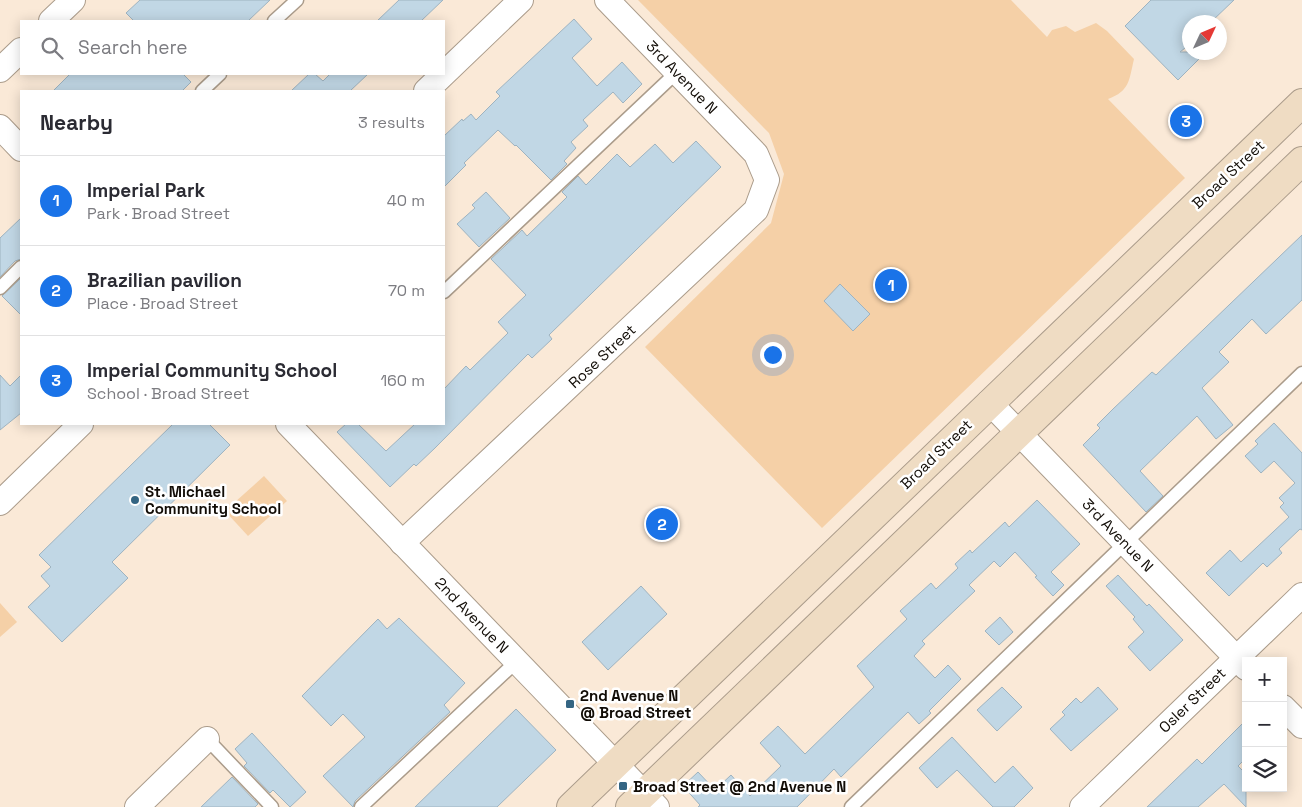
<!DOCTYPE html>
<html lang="en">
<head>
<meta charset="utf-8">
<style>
	:root { --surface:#fff; --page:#f2f2f3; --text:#2b2b33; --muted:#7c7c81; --line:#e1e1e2; --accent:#1a73e8 }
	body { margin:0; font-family:"Space Grotesk",sans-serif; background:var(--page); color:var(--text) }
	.controls { position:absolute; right:15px; bottom:15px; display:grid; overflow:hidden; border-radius:0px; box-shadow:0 2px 12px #0003 }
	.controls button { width:45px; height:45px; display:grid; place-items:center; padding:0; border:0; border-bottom:1px solid var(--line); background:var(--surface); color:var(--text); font:25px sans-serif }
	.compass { position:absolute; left:1182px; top:15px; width:45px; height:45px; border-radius:50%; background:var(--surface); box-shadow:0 2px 12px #0003; rotate:46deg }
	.you { position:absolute; left:772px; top:354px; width:18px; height:18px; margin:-12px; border:4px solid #fff; border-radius:50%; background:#1a73e8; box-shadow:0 0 0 8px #1a73e833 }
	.badge { display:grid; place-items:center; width:32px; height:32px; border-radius:50%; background:var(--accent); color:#fff; font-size:16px; font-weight:700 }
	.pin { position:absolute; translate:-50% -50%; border:2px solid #fff; box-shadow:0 1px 5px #0006 }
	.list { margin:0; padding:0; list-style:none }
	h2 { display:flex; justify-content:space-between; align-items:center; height:65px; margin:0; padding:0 20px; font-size:21px }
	h2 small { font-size:16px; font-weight:400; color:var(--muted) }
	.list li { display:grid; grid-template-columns:32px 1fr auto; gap:15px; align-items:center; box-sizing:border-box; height:90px; padding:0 20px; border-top:1px solid var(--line) }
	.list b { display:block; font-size:19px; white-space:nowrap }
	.list p { margin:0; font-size:16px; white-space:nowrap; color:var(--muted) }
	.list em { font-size:16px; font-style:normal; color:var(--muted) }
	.icon { flex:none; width:28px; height:28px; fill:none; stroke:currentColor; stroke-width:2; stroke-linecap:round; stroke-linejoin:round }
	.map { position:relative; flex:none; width:1302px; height:807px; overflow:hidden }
	.search { position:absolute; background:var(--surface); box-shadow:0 2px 12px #0003; left:20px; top:20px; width:425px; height:55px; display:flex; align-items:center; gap:12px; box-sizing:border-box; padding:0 18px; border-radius:0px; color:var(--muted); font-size:19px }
	.panel { position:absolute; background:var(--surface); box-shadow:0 2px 12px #0003; left:20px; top:90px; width:425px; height:335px; border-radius:0px }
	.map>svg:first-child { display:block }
	.green { fill:#f5d0a7 }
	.building { fill:#c1d7e5; stroke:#9eb3c0 }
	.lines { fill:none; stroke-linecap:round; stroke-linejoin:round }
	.lane-casing { stroke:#ab9c8b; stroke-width:15 }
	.street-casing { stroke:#ab9c8b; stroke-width:26 }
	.secondary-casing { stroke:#ab9c8b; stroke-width:30 }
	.lane { stroke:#fff; stroke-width:12 }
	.street { stroke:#fff; stroke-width:24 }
	.secondary { stroke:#efdcc3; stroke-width:28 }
	.poi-dot { fill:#346583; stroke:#fff; stroke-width:2 }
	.labels { text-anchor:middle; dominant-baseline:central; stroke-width:5; stroke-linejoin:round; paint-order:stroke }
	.street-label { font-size:15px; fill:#110c06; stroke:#fff }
	.poi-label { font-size:15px; font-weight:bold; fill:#110c06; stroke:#fff; text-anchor:start }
</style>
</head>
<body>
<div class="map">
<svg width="1302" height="807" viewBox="0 0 1302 807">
	<rect width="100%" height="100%" fill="#fae9d7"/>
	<!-- green -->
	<g class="green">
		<path d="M638 0H1011L1047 37 1052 30 1066 26 1075 32 1096 23 1107 31 1134 59C1129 80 1130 91 1108 99L1185 178 822 528 645 347 771 223 784 174 769 133Z"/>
		<path d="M264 476 287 501 248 536 225 511Z"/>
		<path d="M0 603 17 622 0 637Z"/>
	</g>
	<!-- building -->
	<g class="building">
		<path d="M140 0H270L248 21H134L126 13Z"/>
		<path d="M399 0H443L421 21H377Z"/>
		<path d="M1151 0H1234L1211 22H1190V44L1180 52H1206L1178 80 1125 26Z"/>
		<path d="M574 19 592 39 572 58 597 86 622 62 642 84 623 103 613 92 583 120 588 126 571 142 576 148 564 161 567 164 551 180 516 145 515 146 498 130 464 163 466 165 444 187V136L462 119 463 121 471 114 476 120 500 96 496 92Z"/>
		<path d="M70 74H183L191 82 182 91H53Z"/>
		<path d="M309 74H315L323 81 330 74H368L350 91H291Z"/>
		<path d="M696 141 721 167 549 335 552 339 532 358 528 354 435 448 416 466 414 464 390 487 337 432 346 424H358L386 451 415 424H444V389L466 366 470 370 508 333 498 322 526 295 491 259 522 230 527 236 565 199 567 197 562 192 578 176 586 185 617 154 630 167 655 144 673 163Z"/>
		<path d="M486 192 510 218 479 247 457 224 475 208 472 205Z"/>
		<path d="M21 218V259L15 261 0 277V238Z"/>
		<path d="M1302 235V300L1266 334 1252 319 1219 352 1229 362 1202 388 1233 425 1216 439 1197 416 1140 471 1163 496 1146 512 1083 445 1100 428 1097 425 1113 409 1152 372 1156 375Z"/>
		<path d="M21 278V315L2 296Z"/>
		<path d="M840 284 870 314 853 331 824 301Z"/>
		<path d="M0 375 10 386 21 375V413L0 430Z"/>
		<path d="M1274 423 1302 453V530L1300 529 1279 549 1282 553 1267 567 1263 563 1229 596 1206 573 1230 550 1241 562 1289 517 1280 507 1284 503 1279 498 1295 483 1274 461 1261 473 1245 456 1258 444 1255 441Z"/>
		<path d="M173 424H209L230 445 112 562 128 578 62 642 28 607 50 586 41 576 51 567 39 555Z"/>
		<path d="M1037 500 1080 544 1051 572 1064 585 1053 596 1035 577 1037 576 1015 552 1000 567 994 561 969 585 975 591 922 641 925 644 914 656 935 678 948 665 961 679 929 711 931 713 919 724 908 712 841 777 834 769 797 807H698L700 805 683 786 698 772 715 790 731 775 750 796 781 766 760 743 778 726 805 754 874 687 857 666 907 619 900 611 931 583 936 589 958 568 955 564 970 550 972 553 1005 522 1009 527Z"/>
		<path d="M1118 575 1147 606 1149 604 1183 640 1150 671 1128 647 1144 632 1133 619 1135 617 1106 586Z"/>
		<path d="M641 586 667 614 608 670 582 642Z"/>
		<path d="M1000 617 1013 632 999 645 985 631Z"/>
		<path d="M399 618 465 683 444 705 450 712 355 801 353 807 323 776 365 737 343 714 331 726 302 696 378 619 387 629Z"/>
		<path d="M1002 687 1022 707 997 731 977 710Z"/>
		<path d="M1098 687 1118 709 1071 751 1050 729 1065 715 1062 712 1076 698 1081 703Z"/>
		<path d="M516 709 556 750 497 807H415Z"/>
		<path d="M1246 720V758L1238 766 1246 774V807L1224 784 1198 807H1147L1197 759 1202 764Z"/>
		<path d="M252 733 306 792 290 807 273 790 270 793 244 766 247 763 235 749Z"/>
		<path d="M952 737 995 783 1013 766 1033 788 1014 807H993L957 770 937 788 919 768Z"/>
		<path d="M232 777 258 804 255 807H201Z"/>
	</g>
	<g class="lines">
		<!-- lane casing -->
		<g class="lane-casing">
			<g id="lane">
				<path d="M274 21 297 0"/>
				<path d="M202 91 220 74"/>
				<path d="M0 288 21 267"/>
				<path d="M444 292 677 72"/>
				<path d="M207 739 272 807"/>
				<path d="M361 807 517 661"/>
				<path d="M851 807 1302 373"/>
			</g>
		</g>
		<!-- street casing -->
		<g class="street-casing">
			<g id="street">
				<path d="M51 21 73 0"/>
				<path d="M0 70 21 50"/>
				<path d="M426 91 521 0"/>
				<path d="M0 127 21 149"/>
				<path d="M989 402 1246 668"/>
				<path d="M288 424 657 807"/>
				<path d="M0 503 81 424"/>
				<path d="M402 543 756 210 767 180 756 154 607 0"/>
				<path d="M1283 707 1302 726"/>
				<path d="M137 807 207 739"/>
				<path d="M1082 807 1302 595"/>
			</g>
		</g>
		<!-- secondary casing -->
		<g class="secondary-casing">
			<g id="secondary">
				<path d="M571 807 1302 103"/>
				<path d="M630 807 1302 161"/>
			</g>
		</g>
		<!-- lane -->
		<use href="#lane" class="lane"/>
		<!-- street -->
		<use href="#street" class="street"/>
		<!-- secondary -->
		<use href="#secondary" class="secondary"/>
	</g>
	<!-- markers -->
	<g class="poi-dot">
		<circle cx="135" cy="500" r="5"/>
		<rect x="565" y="699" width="10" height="10" rx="2.5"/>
		<rect x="618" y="781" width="10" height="10" rx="2.5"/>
	</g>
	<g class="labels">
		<!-- street labels -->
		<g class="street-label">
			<text transform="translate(682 77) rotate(46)">3rd Avenue N</text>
			<text transform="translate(1228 174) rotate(-43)">Broad Street</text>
			<text transform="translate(602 356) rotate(-43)">Rose Street</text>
			<text transform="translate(936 454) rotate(-44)">Broad Street</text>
			<text transform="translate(1118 535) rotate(46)">3rd Avenue N</text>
			<text transform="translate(472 615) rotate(46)">2nd Avenue N</text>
			<text transform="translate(1192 700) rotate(-44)">Osler Street</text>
		</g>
		<!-- poi labels -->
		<g class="poi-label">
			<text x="145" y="491">St. Michael<tspan x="145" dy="17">Community School</tspan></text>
			<text x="580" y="695">2nd Avenue N<tspan x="580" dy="17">@ Broad Street</tspan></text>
			<text x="633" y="786">Broad Street @ 2nd Avenue N</text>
		</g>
	</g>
</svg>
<div class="controls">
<button>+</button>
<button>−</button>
<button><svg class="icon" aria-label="layers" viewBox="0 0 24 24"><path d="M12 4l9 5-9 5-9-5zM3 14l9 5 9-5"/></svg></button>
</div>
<svg class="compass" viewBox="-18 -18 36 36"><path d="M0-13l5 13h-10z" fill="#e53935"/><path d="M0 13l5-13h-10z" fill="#7c7c81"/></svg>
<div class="you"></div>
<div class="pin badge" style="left:891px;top:285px">1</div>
<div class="pin badge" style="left:662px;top:524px">2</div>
<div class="pin badge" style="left:1186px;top:121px">3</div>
<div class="search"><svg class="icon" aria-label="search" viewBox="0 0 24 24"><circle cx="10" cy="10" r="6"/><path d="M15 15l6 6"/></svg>Search here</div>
<section class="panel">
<h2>Nearby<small>3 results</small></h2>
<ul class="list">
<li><span class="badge">1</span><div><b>Imperial Park</b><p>Park · Broad Street</p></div><em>40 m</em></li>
<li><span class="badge">2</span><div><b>Brazilian pavilion</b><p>Place · Broad Street</p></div><em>70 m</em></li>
<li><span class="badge">3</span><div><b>Imperial Community School</b><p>School · Broad Street</p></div><em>160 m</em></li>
</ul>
</section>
</div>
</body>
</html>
